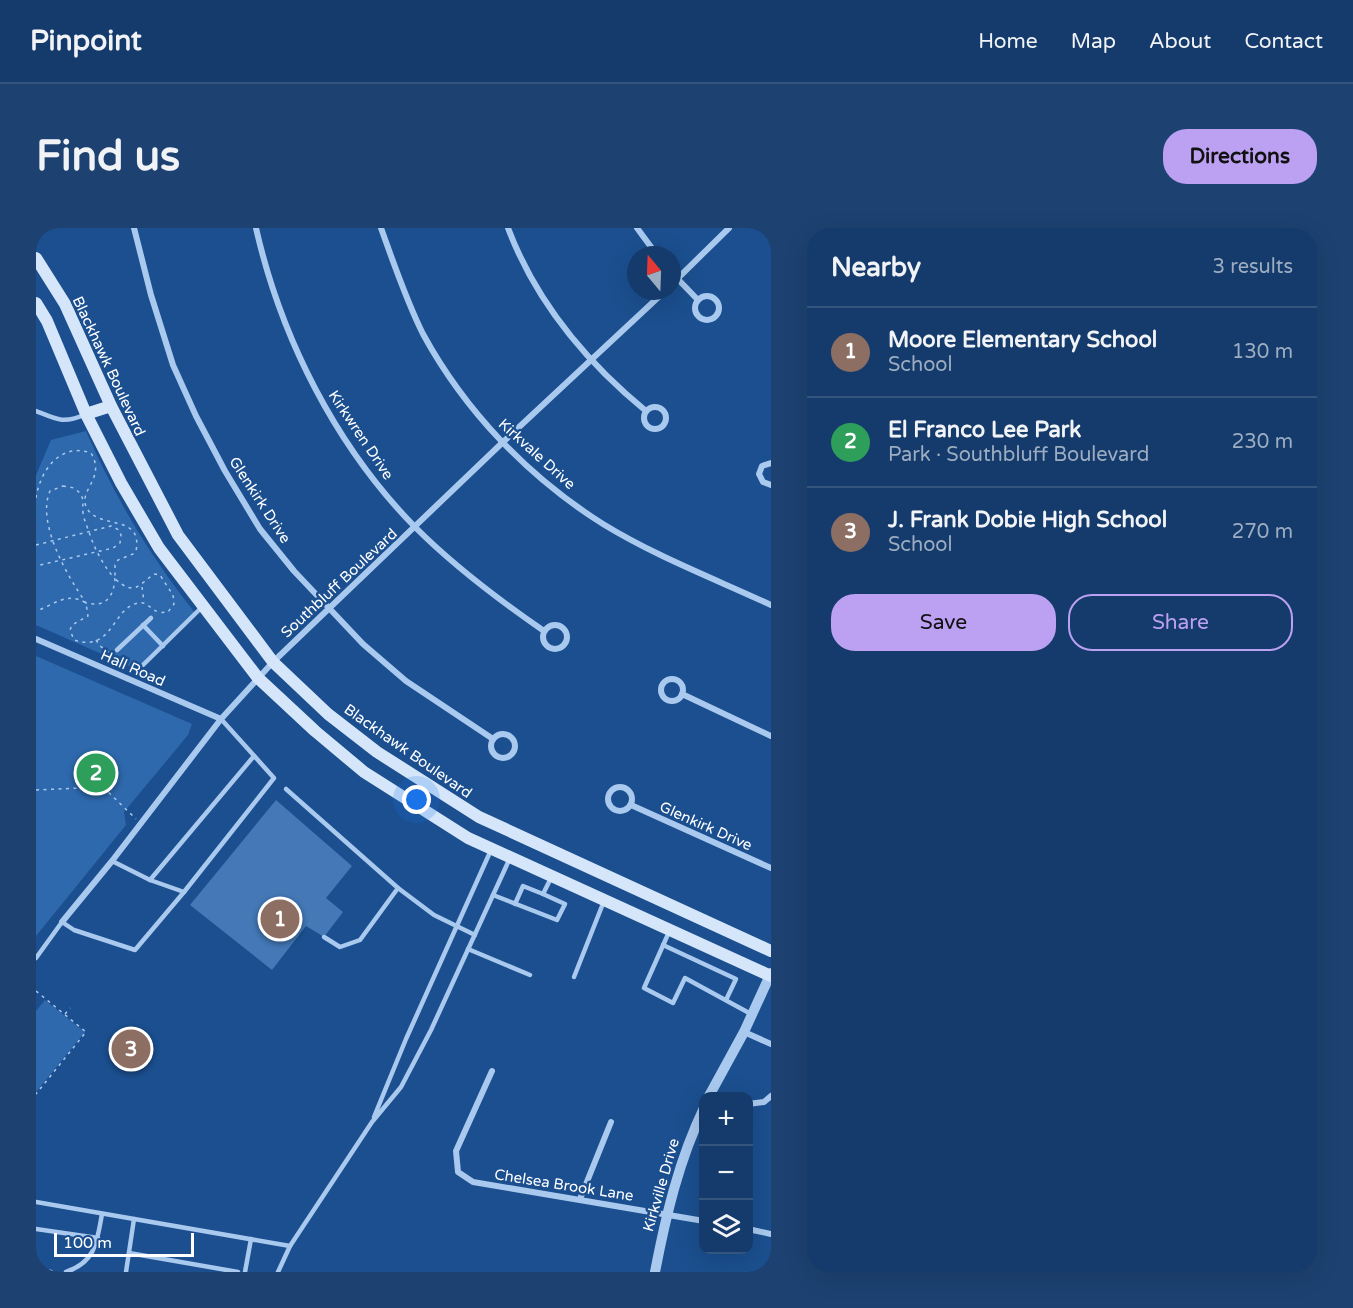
<!DOCTYPE html>
<html lang="en">
<head>
<meta charset="utf-8">
<style>
	:root { --surface:#143b6b; --page:#1d4271; --text:#f1f3f6; --muted:#9dadc1; --line:#33557e; --accent:#bca0f2 }
	body { margin:0; font-family:"Varela Round",sans-serif; background:var(--page); color:var(--text) }
	.controls { position:absolute; right:18px; bottom:18px; display:grid; overflow:hidden; border-radius:12px; box-shadow:0 6px 24px #0002 }
	.controls button { width:54px; height:54px; display:grid; place-items:center; padding:0; border:0; border-bottom:2px solid var(--line); background:var(--surface); color:var(--text); font:30px sans-serif }
	.compass { position:absolute; left:591px; top:18px; width:54px; height:54px; border-radius:50%; background:var(--surface); box-shadow:0 6px 24px #0002; rotate:341deg }
	.scale { position:absolute; left:18px; bottom:15px; width:140px; box-sizing:border-box; padding-left:6px; border:3px solid #fff; border-top:0; font-size:16px; line-height:21px; white-space:nowrap; color:#fff; -webkit-text-stroke:4px #1b4f8f; paint-order:stroke }
	.you { position:absolute; left:381px; top:572px; width:21px; height:21px; margin:-15px; border:4px solid #fff; border-radius:50%; background:#1a73e8; box-shadow:0 0 0 9px #1a73e833 }
	.badge { display:grid; place-items:center; width:39px; height:39px; border-radius:50%; background:var(--accent); color:#fff; font-size:20px; font-weight:700 }
	.pin { position:absolute; translate:-50% -50%; border:3px solid #fff; box-shadow:0 2px 6px #0006 }
	.list { margin:0; padding:0; list-style:none }
	h2 { display:flex; justify-content:space-between; align-items:center; height:78px; margin:0; padding:0 24px; font-size:26px }
	h2 small { font-size:20px; font-weight:400; color:var(--muted) }
	.list li { display:grid; grid-template-columns:39px 1fr auto; gap:18px; align-items:center; box-sizing:border-box; height:90px; padding:0 24px; border-top:2px solid var(--line) }
	.list b { display:block; font-size:22px; white-space:nowrap }
	.list p { margin:0; font-size:20px; white-space:nowrap; color:var(--muted) }
	.list em { font-size:20px; font-style:normal; color:var(--muted) }
	.actions { display:flex; gap:12px; padding:18px 24px }
	.actions a { flex:1; padding:14px 0; border:2px solid var(--accent); border-radius:24px; text-align:center; font-size:21px; color:var(--accent) }
	.actions .main { background:var(--accent); color:#111 }
	.icon { flex:none; width:33px; height:33px; fill:none; stroke:currentColor; stroke-width:2; stroke-linecap:round; stroke-linejoin:round }
	.map { position:relative; flex:none; width:735px; height:1044px; overflow:hidden; border-radius:24px }
	header { display:flex; align-items:center; gap:36px; box-sizing:border-box; height:84px; padding:0 30px; background:var(--surface); border-bottom:2px solid var(--line) }
	header strong { font-size:28px }
	nav { display:flex; gap:33px; margin-inline-start:auto; font-size:21px }
	.intro { display:flex; align-items:center; justify-content:space-between; box-sizing:border-box; height:144px; padding:0 36px }
	h1 { margin:0; font-size:42px }
	.button { padding:15px 27px; border-radius:24px; background:var(--accent); color:#111; font-size:21px; font-weight:700 }
	main { display:flex; gap:36px; padding:0 36px }
	aside { flex:1; background:var(--surface); border-radius:24px; box-shadow:0 6px 24px #0002 }
	.map>svg:first-child { display:block }
	.green { fill:#2e69ad }
	.building { fill:#4478b7 }
	.lines { fill:none; stroke-linecap:round; stroke-linejoin:round }
	.path { stroke:#a9c9ee; stroke-width:1.5; stroke-dasharray:3 4.5; stroke-linecap:butt }
	.service { stroke:#a9c9ee; stroke-width:4.5 }
	.minor { stroke:#a9c9ee; stroke-width:6 }
	.tertiary { stroke:#a9c9ee; stroke-width:10 }
	.secondary { stroke:#d6e6fa; stroke-width:12 }
	.labels { text-anchor:middle; dominant-baseline:central; stroke-width:5; stroke-linejoin:round; paint-order:stroke }
	.street-label { font-size:15px; fill:#fff; stroke:#1b4f8f }
</style>
</head>
<body>
<header>
<strong>Pinpoint</strong>
<nav><a>Home</a><a>Map</a><a>About</a><a>Contact</a></nav>
</header>
<div class="intro"><h1>Find us</h1><a class="button">Directions</a></div>
<main>
<div class="map">
<svg width="735" height="1044" viewBox="0 0 735 1044">
	<rect width="100%" height="100%" fill="#1b4f8f"/>
	<!-- green -->
	<g class="green">
		<path d="M50 203C78 268 115 330 160 386L102 442 0 397V247L15 212Z"/>
		<path d="M0 428 156 496 152 507 88 584 90 597 0 708Z"/>
		<path d="M9 772 49 804 0 864V783Z"/>
	</g>
	<!-- building -->
	<path class="building" d="M240 572 316 638 290 670 307 684 288 709 270 698 236 742 154 677Z"/>
	<g class="lines">
		<!-- path -->
		<g class="path">
			<path d="M27 258 38 260C50 269 46 273 47 285 48 292 51 298 53 304 59 322 67 337 79 351 77 371 69 379 50 375 32 349 0 295 14 263Z"/>
			<path d="M0 270C4 243 24 214 55 225 71 252 39 263 52 282 65 301 107 286 100 323L97 326 82 332 79 337V351C100 369 102 356 119 346L124 347 137 367 138 376 132 384C129 384 126 385 123 384 114 382 112 373 102 375 76 380 77 425 38 412L34 402 36 397 52 388 50 375C31 363 18 377 0 383"/>
			<path d="M0 317 75 298 83 302 85 307 84 315 77 320 0 338"/>
			<path d="M106 359 108 374"/>
			<path d="M60 412 64 418 74 425"/>
			<path d="M0 562 67 559 100 591"/>
			<path d="M0 763 50 804 0 866"/>
			<path d="M29 786 34 780"/>
		</g>
		<!-- service -->
		<g class="service">
			<path d="M0 183C20 191 27 196 48 187"/>
			<path d="M107 397 127 418"/>
			<path d="M81 422 115 390"/>
			<path d="M107 437 166 379"/>
			<path d="M250 561 362 660 398 687 439 707"/>
			<path d="M76 633 114 652 148 664 238 550 185 491"/>
			<path d="M114 652 218 528"/>
			<path d="M457 667 521 692 529 676 507 666 515 650"/>
			<path d="M479 676 487 658 507 666"/>
			<path d="M633 704 608 760 637 775 649 750 715 786"/>
			<path d="M288 709 304 719 324 712 362 660"/>
			<path d="M627 717 700 751 690 772"/>
			<path d="M432 721 494 747"/>
			<path d="M0 730 26 694 38 702 99 722 148 664"/>
			<path d="M538 749 568 673"/>
			<path d="M338 889 370 811 455 622"/>
			<path d="M0 974 254 1018 336 894 365 859 395 802 474 630"/>
			<path d="M0 1001 62 1010"/>
			<path d="M93 1025 202 1044"/>
			<path d="M0 1041 15 1044"/>
			<path d="M30 1044C60 1034 61 1013 66 986"/>
			<path d="M90 1044 98 991"/>
			<path d="M209 1044 215 1011"/>
			<path d="M242 1044 254 1018"/>
		</g>
		<!-- minor -->
		<g class="minor">
			<path d="M98 0 115 67 137 137 160 188 189 243 224 301 258 343 327 416 370 453 457 511"/>
			<path d="M220 0C245 110 300 219 380 300 418 338 463 372 508 403"/>
			<path d="M345 0C358 36 370 72 387 106 429 183 492 249 567 296 619 328 679 351 735 377"/>
			<path d="M472 0C500 74 549 133 610 183"/>
			<path d="M601 0 621 27"/>
			<path d="M636 45 662 72"/>
			<path d="M636 56 693 0"/>
			<circle cx="671" cy="80" r="12"/>
			<circle cx="619" cy="190" r="11"/>
			<path d="M735 235 726 238 723 246 727 254 735 257"/>
			<circle cx="519" cy="409" r="12"/>
			<path d="M0 411 185 491"/>
			<circle cx="636" cy="462" r="11"/>
			<path d="M646 466 735 508"/>
			<circle cx="467" cy="518" r="12"/>
			<circle cx="584" cy="571" r="12"/>
			<path d="M595 577 735 640"/>
			<path d="M26 694 76 633 185 491 237 434 466 215 629 63"/>
			<path d="M708 804 735 816"/>
			<path d="M456 843 420 923 422 944 437 954 668 993"/>
			<path d="M712 876 728 874 735 868"/>
			<path d="M544 971 575 894"/>
			<path d="M712 1001 735 1006"/>
		</g>
		<!-- tertiary -->
		<g class="tertiary">
			<path d="M673 868 708 804 735 745"/>
			<path d="M619 1044C630 987 643 932 668 880"/>
		</g>
		<!-- secondary -->
		<g class="secondary">
			<path d="M0 30 29 76 75 178 142 307 237 434 292 486 341 524 443 589 735 723"/>
			<path d="M0 75 11 93 50 186 85 255 123 320 222 450 279 503 328 544 432 610 735 748"/>
			<path d="M50 186 75 178"/>
		</g>
	</g>
	<g class="labels">
		<!-- street labels -->
		<g class="street-label">
			<text transform="translate(73 138) rotate(65)">Blackhawk Boulevard</text>
			<text transform="translate(325 207) rotate(56)">Kirkwren Drive</text>
			<text transform="translate(501 226) rotate(42)">Kirkvale Drive</text>
			<text transform="translate(224 272) rotate(57)">Glenkirk Drive</text>
			<text transform="translate(303 355) rotate(-43)">Southbluff Boulevard</text>
			<text transform="translate(97 440) rotate(24)">Hall Road</text>
			<text transform="translate(372 523) rotate(35)">Blackhawk Boulevard</text>
			<text transform="translate(670 598) rotate(24)">Glenkirk Drive</text>
			<text transform="translate(528 957) rotate(9)">Chelsea Brook Lane</text>
			<text transform="translate(625 957) rotate(-74)">Kirkville Drive</text>
		</g>
	</g>
</svg>
<div class="controls">
<button>+</button>
<button>−</button>
<button><svg class="icon" aria-label="layers" viewBox="0 0 24 24"><path d="M12 4l9 5-9 5-9-5zM3 14l9 5 9-5"/></svg></button>
</div>
<svg class="compass" viewBox="-18 -18 36 36"><path d="M0-13l5 13h-10z" fill="#e53935"/><path d="M0 13l5-13h-10z" fill="#9dadc1"/></svg>
<div class="scale">100 m</div>
<div class="you"></div>
<div class="pin badge" style="left:244px;top:691px;background:#8d6e63">1</div>
<div class="pin badge" style="left:60px;top:545px;background:#2e9e5b">2</div>
<div class="pin badge" style="left:95px;top:821px;background:#8d6e63">3</div>
</div>
<aside>
<h2>Nearby<small>3 results</small></h2>
<ul class="list">
<li><span class="badge" style="background:#8d6e63">1</span><div><b>Moore Elementary School</b><p>School</p></div><em>130 m</em></li>
<li><span class="badge" style="background:#2e9e5b">2</span><div><b>El Franco Lee Park</b><p>Park · Southbluff Boulevard</p></div><em>230 m</em></li>
<li><span class="badge" style="background:#8d6e63">3</span><div><b>J. Frank Dobie High School</b><p>School</p></div><em>270 m</em></li>
</ul>
<div class="actions"><a class="main">Save</a><a>Share</a></div>
</aside>
</main>
</body>
</html>
